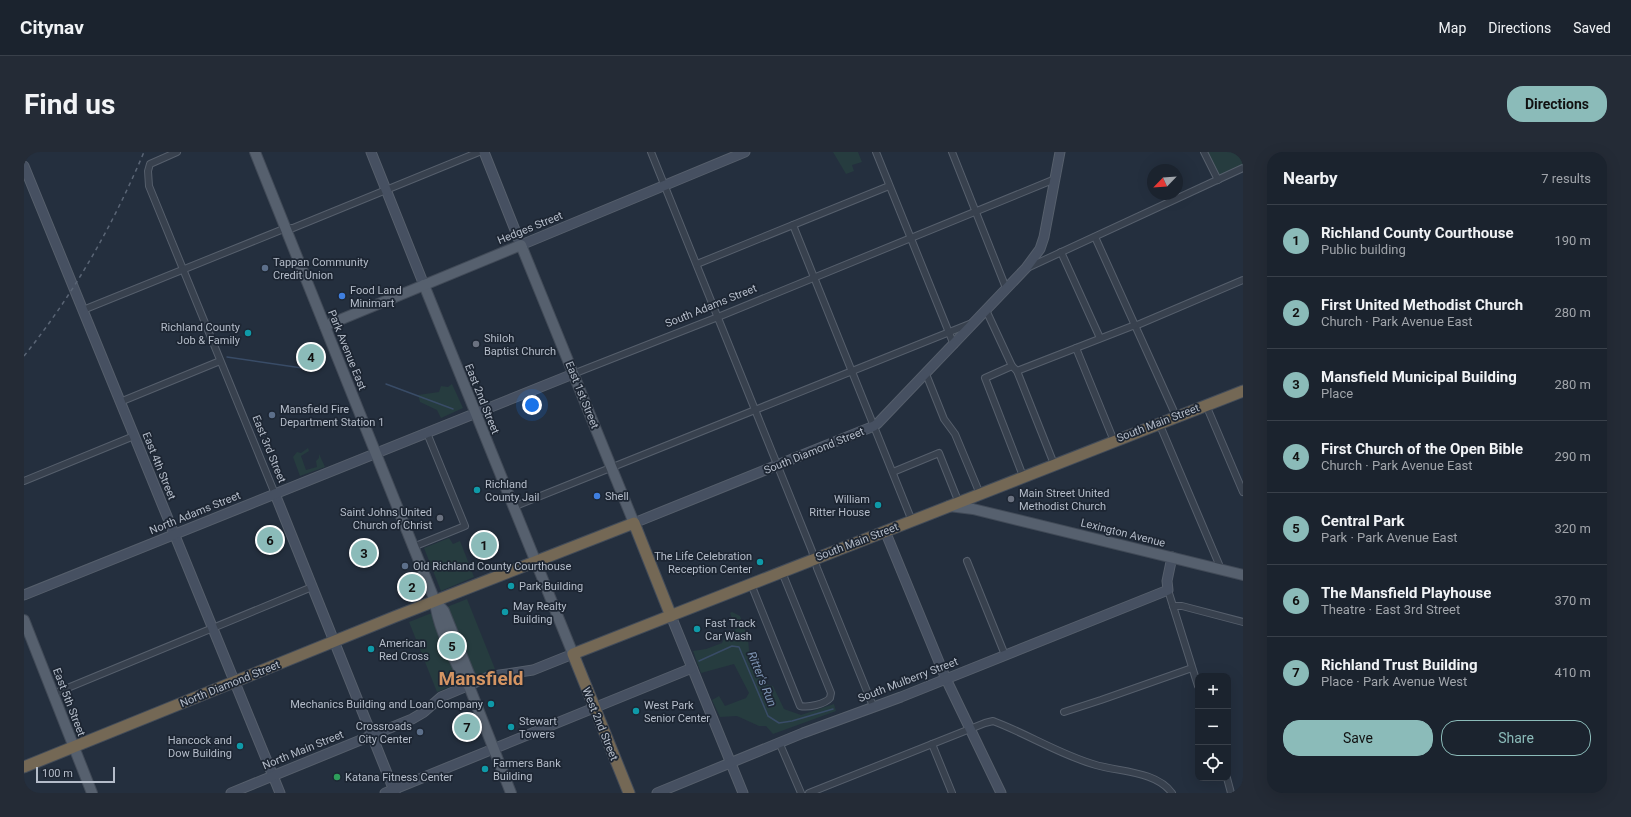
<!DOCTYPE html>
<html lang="en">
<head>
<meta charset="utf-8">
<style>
	:root { --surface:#1b232e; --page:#242b36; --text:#f1f3f6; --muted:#a0a4aa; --line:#39404a; --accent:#8bbbb9 }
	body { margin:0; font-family:Roboto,sans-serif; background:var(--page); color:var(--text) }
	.controls { position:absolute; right:12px; bottom:12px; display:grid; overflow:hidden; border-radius:8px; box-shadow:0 4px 16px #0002 }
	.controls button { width:36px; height:36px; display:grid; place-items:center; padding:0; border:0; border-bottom:1px solid var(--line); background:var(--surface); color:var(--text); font:20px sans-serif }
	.compass { position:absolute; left:1123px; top:12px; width:36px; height:36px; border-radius:50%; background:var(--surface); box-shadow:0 4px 16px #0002; rotate:245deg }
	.scale { position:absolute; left:12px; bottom:10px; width:79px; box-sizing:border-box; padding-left:4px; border:2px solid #b4bcc9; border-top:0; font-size:11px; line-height:14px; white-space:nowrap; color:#b4bcc9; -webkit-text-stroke:3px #1d2633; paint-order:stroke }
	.you { position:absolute; left:508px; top:253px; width:14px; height:14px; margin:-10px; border:3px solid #fff; border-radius:50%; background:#1a73e8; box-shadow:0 0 0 6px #1a73e833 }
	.badge { display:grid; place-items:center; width:26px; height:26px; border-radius:50%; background:var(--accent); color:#111; font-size:13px; font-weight:700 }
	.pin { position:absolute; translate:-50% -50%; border:2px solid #fff; box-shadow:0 1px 4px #0006 }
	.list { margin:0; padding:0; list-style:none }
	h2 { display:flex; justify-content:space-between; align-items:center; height:52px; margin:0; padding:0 16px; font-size:17px }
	h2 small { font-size:13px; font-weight:400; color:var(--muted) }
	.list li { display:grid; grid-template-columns:26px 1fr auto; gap:12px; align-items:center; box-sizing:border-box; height:72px; padding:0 16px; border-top:1px solid var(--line) }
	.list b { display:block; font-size:15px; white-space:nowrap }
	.list p { margin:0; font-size:13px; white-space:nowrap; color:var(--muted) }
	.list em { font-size:13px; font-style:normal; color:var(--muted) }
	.actions { display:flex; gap:8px; padding:12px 16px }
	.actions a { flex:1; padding:9px 0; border:1px solid var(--accent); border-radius:16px; text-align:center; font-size:14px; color:var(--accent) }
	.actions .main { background:var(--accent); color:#111 }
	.icon { flex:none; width:22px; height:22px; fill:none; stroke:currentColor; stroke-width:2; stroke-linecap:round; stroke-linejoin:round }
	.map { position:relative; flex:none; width:1219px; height:641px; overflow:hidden; border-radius:16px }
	header { display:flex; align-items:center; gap:24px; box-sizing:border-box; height:56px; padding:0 20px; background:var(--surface); border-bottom:1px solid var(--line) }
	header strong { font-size:19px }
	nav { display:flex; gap:22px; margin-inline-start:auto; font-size:14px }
	.intro { display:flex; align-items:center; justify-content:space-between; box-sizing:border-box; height:96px; padding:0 24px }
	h1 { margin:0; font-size:28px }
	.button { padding:10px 18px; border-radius:16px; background:var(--accent); color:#111; font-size:14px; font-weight:700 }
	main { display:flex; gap:24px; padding:0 24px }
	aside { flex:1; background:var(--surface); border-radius:16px; box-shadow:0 4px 16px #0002 }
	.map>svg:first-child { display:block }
	.green { fill:#263c3f }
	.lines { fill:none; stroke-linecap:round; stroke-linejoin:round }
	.stream { stroke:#394c67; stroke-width:1.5 }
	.street-casing { stroke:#565f6c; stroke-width:8 }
	.secondary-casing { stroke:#565f6c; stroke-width:11 }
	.primary-casing { stroke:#414a57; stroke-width:12 }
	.highway-casing { stroke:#434c59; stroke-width:13 }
	.street { stroke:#38414e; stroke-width:6 }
	.secondary { stroke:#465061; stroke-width:9 }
	.primary { stroke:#56606e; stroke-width:10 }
	.highway { stroke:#746855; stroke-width:11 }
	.rail { stroke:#5a6575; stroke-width:1.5; stroke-dasharray:4 4; stroke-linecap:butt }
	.service-dot { fill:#5c6f8a; stroke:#1d2633; stroke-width:1.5 }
	.shop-dot { fill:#3f7fe0; stroke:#1d2633; stroke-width:1.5 }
	.culture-dot { fill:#0f9aa8; stroke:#1d2633; stroke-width:1.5 }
	.worship-dot { fill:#6b7280; stroke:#1d2633; stroke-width:1.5 }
	.leisure-dot { fill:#2e9e5b; stroke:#1d2633; stroke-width:1.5 }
	.labels { text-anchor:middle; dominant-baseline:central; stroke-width:3.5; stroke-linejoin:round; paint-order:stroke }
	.street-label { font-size:11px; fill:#b4bcc9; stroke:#1d2633 }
	.poi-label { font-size:11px; fill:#b4bcc9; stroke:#1d2633; text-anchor:start }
	.water-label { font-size:12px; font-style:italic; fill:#7c92b1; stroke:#1d2633 }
	.town-label { font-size:19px; font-weight:bold; fill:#d59563; stroke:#1d2633 }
</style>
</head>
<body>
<header>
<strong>Citynav</strong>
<nav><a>Map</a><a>Directions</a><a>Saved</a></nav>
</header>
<div class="intro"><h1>Find us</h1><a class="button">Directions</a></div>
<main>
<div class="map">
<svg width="1219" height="641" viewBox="0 0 1219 641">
	<rect width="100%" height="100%" fill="#242f3e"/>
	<!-- green -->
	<g class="green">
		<path d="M809 0H834L838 10 828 13 830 19 822 22Z"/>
		<path d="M1183 0H1219V14L1195 25Z"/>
		<path d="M428 232 439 256 417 266 413 258 396 250 394 243 415 240 417 234 424 235Z"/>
		<path d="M284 296 285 299 277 304 282 318 293 315 292 309 295 306V302L301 315 276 324 269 305 273 300 277 301Z"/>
		<path d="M425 386 429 392 436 389 450 425 417 439 400 396Z"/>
		<path d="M443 447 471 517 413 540 385 470Z"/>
		<path d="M708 460 716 464 724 486 725 498 740 532 749 534 760 557 777 563 810 552 812 559 749 582 742 574H735L713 564 696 565 688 548 695 544 701 554 722 546 725 541 710 512 677 521 669 499 682 497 698 491 702 483 712 477 706 461Z"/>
	</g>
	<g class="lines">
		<!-- stream -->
		<g class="stream">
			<path d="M203 205 278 216"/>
			<path d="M362 232 429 257"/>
			<path d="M675 509 708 494 715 495 744 564 755 571 768 569 809 557"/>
		</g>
		<!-- street casing -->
		<g class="street-casing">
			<g id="street">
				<path d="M153 0 126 12 124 19 125 34 251 342"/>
				<path d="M627 0 788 399 793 416 849 554"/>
				<path d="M852 0 930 193"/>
				<path d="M928 0 982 136"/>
				<path d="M1180 0 1194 28"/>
				<path d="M769 73 888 369"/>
				<path d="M1071 85 1152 264"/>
				<path d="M1037 100 1076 186"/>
				<path d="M673 112 865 34"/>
				<path d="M1003 116 1219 16"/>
				<path d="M59 158 262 76H269L455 0"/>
				<path d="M962 158 988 214"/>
				<path d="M1111 174 1219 128"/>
				<path d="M1052 196 1090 289"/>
				<path d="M993 219 1111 173"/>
				<path d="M549 222 694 165 1031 27"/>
				<path d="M902 222 920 267 931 282 956 342"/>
				<path d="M96 250 196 209"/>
				<path d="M1182 253 1219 340"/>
				<path d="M1135 271 1197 417"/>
				<path d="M869 320 915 301 935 351"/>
				<path d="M999 324 961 226 988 214 993 219 1030 312"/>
				<path d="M0 329 110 284"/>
				<path d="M489 355 948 171"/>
				<path d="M389 395 441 374 403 281"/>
				<path d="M943 409 981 503"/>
				<path d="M727 432 776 554C784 556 801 552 806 546L807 541 758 420"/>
				<path d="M1144 438 1174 534"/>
				<path d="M1149 454H1158L1219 470"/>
				<path d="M29 542 288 435"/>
				<path d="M1040 560 1077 548 1168 516"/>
				<path d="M755 590 777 641"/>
				<path d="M908 592 928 641"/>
				<path d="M1203 626 1207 641"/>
				<path d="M785 641 961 571 969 569C1004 582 1036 603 1072 613 1096 620 1132 619 1148 641"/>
			</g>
		</g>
		<!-- secondary casing -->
		<g class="secondary-casing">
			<g id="secondary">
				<path d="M347 0 400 133"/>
				<path d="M460 0 497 93 721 0"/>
				<path d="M0 14 256 641"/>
				<path d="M251 342 371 641"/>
				<path d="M610 371 850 274 854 271 1002 116 1016 97 1020 85 1036 0"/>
				<path d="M861 379 922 527 977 641"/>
				<path d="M0 443 549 222"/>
				<path d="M647 464 719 641"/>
				<path d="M207 641 388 567 400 560 417 545 462 526 476 523 509 518 549 502"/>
				<path d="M361 641 668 516"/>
				<path d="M633 641 779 581 877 545 1144 438 1143 429 1148 405"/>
			</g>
		</g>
		<!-- primary casing -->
		<g class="primary-casing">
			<g id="primary">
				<path d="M231 0 411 449C413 473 429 504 439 526L445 534 487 641"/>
				<path d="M400 133 549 502"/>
				<path d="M301 174 497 93 610 371"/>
				<path d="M925 354 949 357 1219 423"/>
				<path d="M411 449 420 459 446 524 447 527 445 534"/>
				<path d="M0 468 68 641"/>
			</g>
		</g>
		<!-- highway casing -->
		<g class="highway-casing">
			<g id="highway">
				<path d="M0 615 370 465 610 371 647 464"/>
				<path d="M605 641 549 502 1219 239"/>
			</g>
		</g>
		<!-- street -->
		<use href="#street" class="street"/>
		<!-- secondary -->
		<use href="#secondary" class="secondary"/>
		<!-- primary -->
		<use href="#primary" class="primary"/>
		<!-- highway -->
		<use href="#highway" class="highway"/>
		<!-- rail -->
		<path class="rail" d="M0 204C50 142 89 73 120 0"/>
	</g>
	<!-- markers -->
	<g class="service-dot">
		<circle cx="241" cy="116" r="4"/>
		<circle cx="248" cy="263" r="4"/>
		<circle cx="381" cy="414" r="4"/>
		<circle cx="396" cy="580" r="4"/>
	</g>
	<g class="shop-dot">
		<circle cx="318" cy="144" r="4"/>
		<circle cx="573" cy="344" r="4"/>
	</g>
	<g class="culture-dot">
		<circle cx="224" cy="181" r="4"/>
		<circle cx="453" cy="338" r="4"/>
		<circle cx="854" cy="353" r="4"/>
		<circle cx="736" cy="410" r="4"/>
		<circle cx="487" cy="434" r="4"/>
		<circle cx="481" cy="460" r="4"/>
		<circle cx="673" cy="477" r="4"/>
		<circle cx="347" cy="497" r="4"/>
		<circle cx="467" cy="552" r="4"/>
		<circle cx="612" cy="559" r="4"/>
		<circle cx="487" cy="575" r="4"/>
		<circle cx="216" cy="594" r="4"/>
		<circle cx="461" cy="617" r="4"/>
	</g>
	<g class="worship-dot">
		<circle cx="452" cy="192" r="4"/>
		<circle cx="987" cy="347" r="4"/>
		<circle cx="416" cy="366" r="4"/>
	</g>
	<circle class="leisure-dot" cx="313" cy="625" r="4"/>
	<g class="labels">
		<!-- street labels -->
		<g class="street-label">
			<text transform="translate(506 76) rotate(-22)">Hedges Street</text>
			<text transform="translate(687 154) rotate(-22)">South Adams Street</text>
			<text transform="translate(323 198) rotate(68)">Park Avenue East</text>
			<text transform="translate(558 243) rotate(68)">East 1st Street</text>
			<text transform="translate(458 247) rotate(68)">East 2nd Street</text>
			<text transform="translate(1134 271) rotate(-21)">South Main Street</text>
			<text transform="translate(245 297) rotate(68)">East 3rd Street</text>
			<text transform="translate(790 299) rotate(-22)">South Diamond Street</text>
			<text transform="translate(135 314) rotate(68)">East 4th Street</text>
			<text transform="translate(171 361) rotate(-22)">North Adams Street</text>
			<text transform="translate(1099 381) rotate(14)">Lexington Avenue</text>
			<text transform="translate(833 390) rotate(-21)">South Main Street</text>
			<text transform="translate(884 528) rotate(-21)">South Mulberry Street</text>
			<text transform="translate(206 532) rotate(-22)">North Diamond Street</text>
			<text transform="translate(45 550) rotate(69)">East 5th Street</text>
			<text transform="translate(576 572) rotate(68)">West 2nd Street</text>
			<text transform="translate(279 598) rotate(-22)">North Main Street</text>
		</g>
		<!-- poi labels -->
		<g class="poi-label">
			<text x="249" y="110">Tappan Community<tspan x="249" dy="13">Credit Union</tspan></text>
			<text x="326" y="138">Food Land<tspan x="326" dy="13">Minimart</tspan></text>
			<text x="216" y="175" text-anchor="end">Richland County<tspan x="216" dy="13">Job &amp; Family</tspan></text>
			<text x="460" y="186">Shiloh<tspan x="460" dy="13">Baptist Church</tspan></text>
			<text x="256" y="257">Mansfield Fire<tspan x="256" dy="13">Department Station 1</tspan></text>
			<text x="461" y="332">Richland<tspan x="461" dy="13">County Jail</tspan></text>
			<text x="995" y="341">Main Street United<tspan x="995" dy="13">Methodist Church</tspan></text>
			<text x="581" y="344">Shell</text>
			<text x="846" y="347" text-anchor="end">William<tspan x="846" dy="13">Ritter House</tspan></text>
			<text x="408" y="360" text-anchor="end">Saint Johns United<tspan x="408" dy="13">Church of Christ</tspan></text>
			<text x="728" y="404" text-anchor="end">The Life Celebration<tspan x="728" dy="13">Reception Center</tspan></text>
			<text x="389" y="414">Old Richland County Courthouse</text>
			<text x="495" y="434">Park Building</text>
			<text x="489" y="454">May Realty<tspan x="489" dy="13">Building</tspan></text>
			<text x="681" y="471">Fast Track<tspan x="681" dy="13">Car Wash</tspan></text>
			<text x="355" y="491">American<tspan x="355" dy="13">Red Cross</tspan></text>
			<text x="459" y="552" text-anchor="end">Mechanics Building and Loan Company</text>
			<text x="620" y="553">West Park<tspan x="620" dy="13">Senior Center</tspan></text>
			<text x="495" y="569">Stewart<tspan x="495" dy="13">Towers</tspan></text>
			<text x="388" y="574" text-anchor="end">Crossroads<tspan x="388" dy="13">City Center</tspan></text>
			<text x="208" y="588" text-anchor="end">Hancock and<tspan x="208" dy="13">Dow Building</tspan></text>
			<text x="469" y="611">Farmers Bank<tspan x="469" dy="13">Building</tspan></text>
			<text x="321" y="625">Katana Fitness Center</text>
		</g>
		<!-- water labels -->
		<g class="water-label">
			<text transform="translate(738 527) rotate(68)">Ritter's Run</text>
		</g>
		<!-- town labels -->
		<g class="town-label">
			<text x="457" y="526">Mansfield</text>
		</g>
	</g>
</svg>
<div class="controls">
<button>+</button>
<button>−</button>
<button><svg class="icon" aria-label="locate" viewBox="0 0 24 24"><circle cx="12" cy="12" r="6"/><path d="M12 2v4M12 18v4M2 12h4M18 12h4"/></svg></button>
</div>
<svg class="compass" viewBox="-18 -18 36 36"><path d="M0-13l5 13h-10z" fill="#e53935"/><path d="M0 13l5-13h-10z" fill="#a0a4aa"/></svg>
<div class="scale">100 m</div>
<div class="you"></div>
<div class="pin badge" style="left:460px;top:393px">1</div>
<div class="pin badge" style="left:388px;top:435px">2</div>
<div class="pin badge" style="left:340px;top:401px">3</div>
<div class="pin badge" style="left:287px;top:205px">4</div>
<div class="pin badge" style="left:428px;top:494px">5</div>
<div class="pin badge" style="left:246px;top:388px">6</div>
<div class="pin badge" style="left:443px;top:575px">7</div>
</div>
<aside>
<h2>Nearby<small>7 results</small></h2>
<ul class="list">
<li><span class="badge">1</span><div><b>Richland County Courthouse</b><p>Public building</p></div><em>190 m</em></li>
<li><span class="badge">2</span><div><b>First United Methodist Church</b><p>Church · Park Avenue East</p></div><em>280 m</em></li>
<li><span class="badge">3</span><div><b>Mansfield Municipal Building</b><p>Place</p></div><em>280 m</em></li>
<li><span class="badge">4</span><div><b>First Church of the Open Bible</b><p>Church · Park Avenue East</p></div><em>290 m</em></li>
<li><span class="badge">5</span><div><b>Central Park</b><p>Park · Park Avenue East</p></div><em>320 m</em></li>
<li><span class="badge">6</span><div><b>The Mansfield Playhouse</b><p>Theatre · East 3rd Street</p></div><em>370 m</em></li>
<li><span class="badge">7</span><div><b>Richland Trust Building</b><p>Place · Park Avenue West</p></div><em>410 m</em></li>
</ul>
<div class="actions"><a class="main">Save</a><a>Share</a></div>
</aside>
</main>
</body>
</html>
